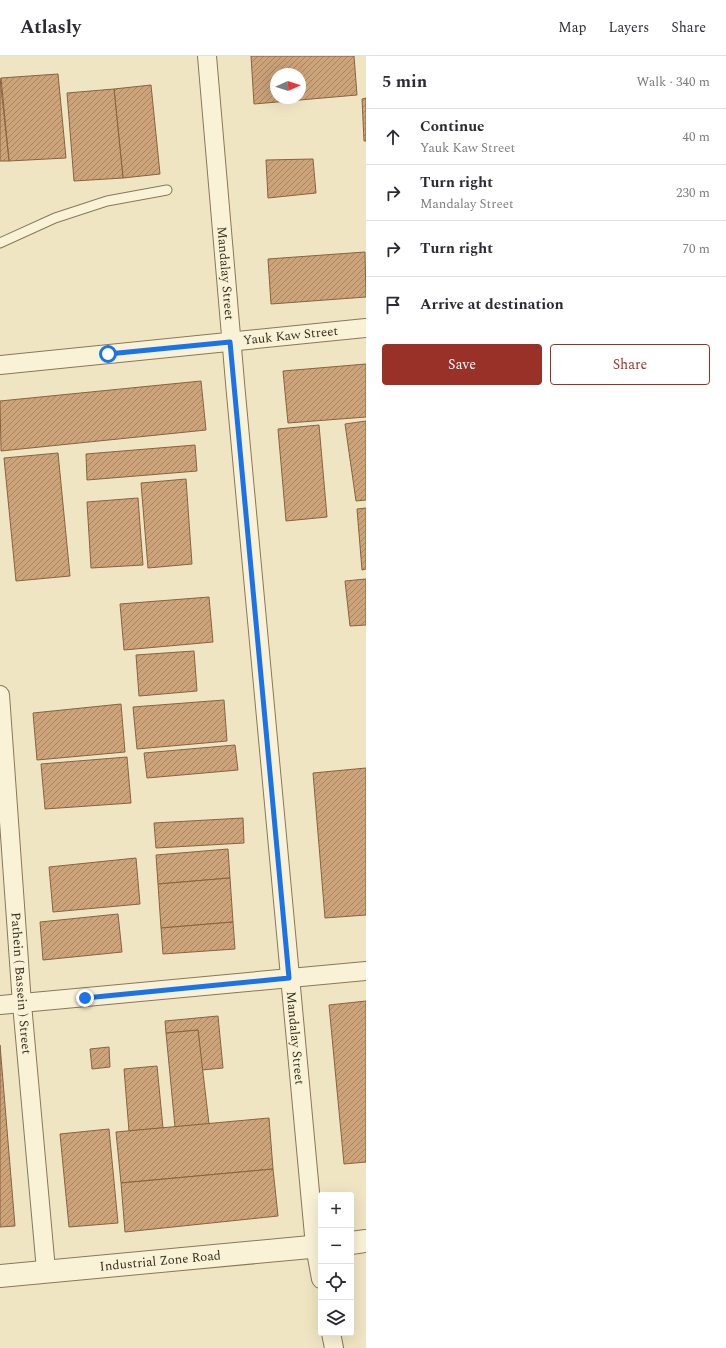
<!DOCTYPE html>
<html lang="en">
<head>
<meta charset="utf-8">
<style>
	:root { --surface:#fff; --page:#f2f2f3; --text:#2b2b33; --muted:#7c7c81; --line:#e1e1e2; --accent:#993129 }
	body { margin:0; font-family:Spectral,serif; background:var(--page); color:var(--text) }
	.controls { position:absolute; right:12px; bottom:12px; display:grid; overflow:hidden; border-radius:4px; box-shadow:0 4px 16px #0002 }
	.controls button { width:36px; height:36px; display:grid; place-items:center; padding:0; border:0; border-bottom:1px solid var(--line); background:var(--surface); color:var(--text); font:20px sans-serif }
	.compass { position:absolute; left:270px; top:12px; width:36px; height:36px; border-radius:50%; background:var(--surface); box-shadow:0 4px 16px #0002; rotate:87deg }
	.stop { position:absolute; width:12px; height:12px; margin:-9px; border:3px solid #1a73e8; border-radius:50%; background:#fff }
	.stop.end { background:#1a73e8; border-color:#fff; box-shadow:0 1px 4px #0008 }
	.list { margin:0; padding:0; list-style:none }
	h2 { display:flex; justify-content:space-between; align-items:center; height:52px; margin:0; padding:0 16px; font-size:17px }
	h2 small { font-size:13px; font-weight:400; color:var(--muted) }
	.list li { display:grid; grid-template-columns:26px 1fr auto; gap:12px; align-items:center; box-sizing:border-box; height:56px; padding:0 16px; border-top:1px solid var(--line) }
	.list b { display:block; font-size:15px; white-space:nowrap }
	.list p { margin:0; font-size:13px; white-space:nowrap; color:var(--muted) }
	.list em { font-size:13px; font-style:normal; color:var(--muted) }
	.actions { display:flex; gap:8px; padding:12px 16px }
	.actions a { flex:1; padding:9px 0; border:1px solid var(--accent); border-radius:4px; text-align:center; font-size:14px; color:var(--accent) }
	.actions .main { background:var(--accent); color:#fff }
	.icon { flex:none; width:22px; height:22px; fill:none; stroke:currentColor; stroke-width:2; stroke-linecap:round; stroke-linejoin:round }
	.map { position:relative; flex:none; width:366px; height:1292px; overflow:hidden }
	header { display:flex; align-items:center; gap:24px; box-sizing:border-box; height:56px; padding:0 20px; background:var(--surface); border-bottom:1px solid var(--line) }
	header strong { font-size:19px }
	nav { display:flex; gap:22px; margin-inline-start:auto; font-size:14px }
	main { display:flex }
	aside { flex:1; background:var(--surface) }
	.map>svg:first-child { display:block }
	.building { fill:url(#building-hatch); stroke:#89623f; fill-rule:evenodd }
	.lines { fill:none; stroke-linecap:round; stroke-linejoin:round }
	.service-casing { stroke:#89775a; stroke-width:11 }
	.minor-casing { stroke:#89775a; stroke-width:20 }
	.tertiary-casing { stroke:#89775a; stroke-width:24 }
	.service { stroke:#f9f2d7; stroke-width:9 }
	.minor { stroke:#f9f2d7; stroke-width:18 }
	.tertiary { stroke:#f9f2d7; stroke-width:22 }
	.route { stroke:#1a73e8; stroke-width:5 }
	.labels { text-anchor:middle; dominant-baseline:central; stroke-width:3.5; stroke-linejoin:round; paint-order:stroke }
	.street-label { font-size:13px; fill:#392d1e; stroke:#f6efd3 }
</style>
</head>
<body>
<header>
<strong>Atlasly</strong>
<nav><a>Map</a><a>Layers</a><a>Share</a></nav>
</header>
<main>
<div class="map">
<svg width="366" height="1292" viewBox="0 0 366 1292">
	<defs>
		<pattern id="building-hatch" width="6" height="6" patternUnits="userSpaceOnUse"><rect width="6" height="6" fill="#cda379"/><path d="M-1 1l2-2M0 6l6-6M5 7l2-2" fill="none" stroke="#a78563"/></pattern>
	</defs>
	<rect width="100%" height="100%" fill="#efe5c3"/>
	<!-- building -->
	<g class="building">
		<path d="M251 0H354L357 39 254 48ZM276 18H300V42H276Z"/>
		<path d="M58 18 66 102 9 105 1 22Z"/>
		<path d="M0 22 9 105H0Z"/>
		<path d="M151 29 160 118 123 122 114 33Z"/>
		<path d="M114 33 123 122 74 125 67 37Z"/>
		<path d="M366 42V85H364L362 43Z"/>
		<path d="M313 103 316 137 268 142 266 104Z"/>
		<path d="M365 196 366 241 271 248 268 203Z"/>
		<path d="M366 308V361L288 367 283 315Z"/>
		<path d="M201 325 206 374 1 395 0 345Z"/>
		<path d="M366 365V444L356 445 345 368Z"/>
		<path d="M319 369 327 461 286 465 278 373Z"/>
		<path d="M195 389 197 415 87 424 86 398Z"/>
		<path d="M58 397 70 520 16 525 4 402Z"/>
		<path d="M186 423 192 508 148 512 141 427Z"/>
		<path d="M138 442 143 509 91 512 87 446Z"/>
		<path d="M366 452V513L362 514 357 453Z"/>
		<path d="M366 523V569L350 570 345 525Z"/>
		<path d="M209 541 213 586 124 594 120 548Z"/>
		<path d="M194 595 197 635 139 640 136 599Z"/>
		<path d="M224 644 227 685 137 693 133 651Z"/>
		<path d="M121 648 125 696 37 704 33 657Z"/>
		<path d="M235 689 238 714 147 722 144 697Z"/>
		<path d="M127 701 131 747 45 753 41 708Z"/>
		<path d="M366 712V859L325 862 313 717Z"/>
		<path d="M243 762 244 787 156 792 154 767Z"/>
		<path d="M228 793 230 822 158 828 156 799Z"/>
		<path d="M136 802 140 848 53 856 49 811Z"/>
		<path d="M230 822 233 866 161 872 158 828Z"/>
		<path d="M118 858 122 896 43 904 40 866Z"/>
		<path d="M233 866 235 893 163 898 161 872Z"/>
		<path d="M366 945V1106L344 1108 329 949Z"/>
		<path d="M218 960 223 1012 202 1014 198 974 166 977 165 965Z"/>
		<path d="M198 974 209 1068 175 1071 166 977Z"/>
		<path d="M0 989 15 1170 0 1171Z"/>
		<path d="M109 991 110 1011 92 1013 90 993Z"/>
		<path d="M157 1010 163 1072 129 1075 124 1013Z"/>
		<path d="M269 1062 273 1113 121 1127 116 1076Z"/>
		<path d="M109 1073 118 1167 69 1171 60 1078Z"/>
		<path d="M273 1113 278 1160 125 1176 121 1127Z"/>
	</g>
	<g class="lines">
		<!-- service casing -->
		<g class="service-casing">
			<path id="service" d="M0 187 55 162 107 145 167 134"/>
		</g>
		<!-- minor casing -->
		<g class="minor-casing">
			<g id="minor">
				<path id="s1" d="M207 0C240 397 277 794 315 1190L321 1223"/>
				<path id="s2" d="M0 309 366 272"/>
				<path id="s3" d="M0 639 22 948 46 1214"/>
				<path d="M0 949 366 915"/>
				<path d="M331 1277 334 1292"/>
			</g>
		</g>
		<!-- tertiary casing -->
		<g class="tertiary-casing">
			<g id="tertiary">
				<path d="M351 1187 366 1185"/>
				<path id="s4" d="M0 1220 321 1190"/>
			</g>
		</g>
		<!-- service -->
		<use href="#service" class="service"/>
		<!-- minor -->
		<use href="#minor" class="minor"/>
		<!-- tertiary -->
		<use href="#tertiary" class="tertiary"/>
	</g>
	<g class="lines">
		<!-- route -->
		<path class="route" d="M85 942 289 922 230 286 108 298"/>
	</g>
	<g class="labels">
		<!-- street labels -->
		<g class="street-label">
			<text stroke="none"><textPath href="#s1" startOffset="218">Mandalay Street</textPath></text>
			<text stroke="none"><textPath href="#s2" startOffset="292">Yauk Kaw Street</textPath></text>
			<text stroke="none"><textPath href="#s3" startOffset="289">Pathein ( Bassein ) Street</textPath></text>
			<text stroke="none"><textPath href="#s1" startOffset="986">Mandalay Street</textPath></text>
			<text stroke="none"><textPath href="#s4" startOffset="161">Industrial Zone Road</textPath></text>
		</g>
	</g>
</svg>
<div class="controls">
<button>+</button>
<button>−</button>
<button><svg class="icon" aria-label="locate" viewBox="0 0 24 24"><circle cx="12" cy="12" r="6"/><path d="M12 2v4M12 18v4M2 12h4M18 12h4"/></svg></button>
<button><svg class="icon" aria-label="layers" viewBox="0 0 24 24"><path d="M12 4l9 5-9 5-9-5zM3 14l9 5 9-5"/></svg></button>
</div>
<svg class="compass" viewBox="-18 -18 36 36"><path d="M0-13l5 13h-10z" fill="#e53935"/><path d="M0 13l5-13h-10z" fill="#7c7c81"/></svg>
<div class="stop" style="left:108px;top:298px"></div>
<div class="stop end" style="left:85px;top:942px"></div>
</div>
<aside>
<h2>5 min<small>Walk · 340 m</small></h2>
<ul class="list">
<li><svg class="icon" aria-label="ahead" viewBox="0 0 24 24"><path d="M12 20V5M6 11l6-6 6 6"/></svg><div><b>Continue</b><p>Yauk Kaw Street</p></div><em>40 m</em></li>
<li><svg class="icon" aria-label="right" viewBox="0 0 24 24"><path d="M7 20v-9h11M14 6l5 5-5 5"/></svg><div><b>Turn right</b><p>Mandalay Street</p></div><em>230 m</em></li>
<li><svg class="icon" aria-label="right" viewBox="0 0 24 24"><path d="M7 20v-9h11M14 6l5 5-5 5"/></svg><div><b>Turn right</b></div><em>70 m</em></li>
<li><svg class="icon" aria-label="arrive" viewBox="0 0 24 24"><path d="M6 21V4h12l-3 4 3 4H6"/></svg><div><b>Arrive at destination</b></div></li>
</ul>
<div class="actions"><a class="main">Save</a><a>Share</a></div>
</aside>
</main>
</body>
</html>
